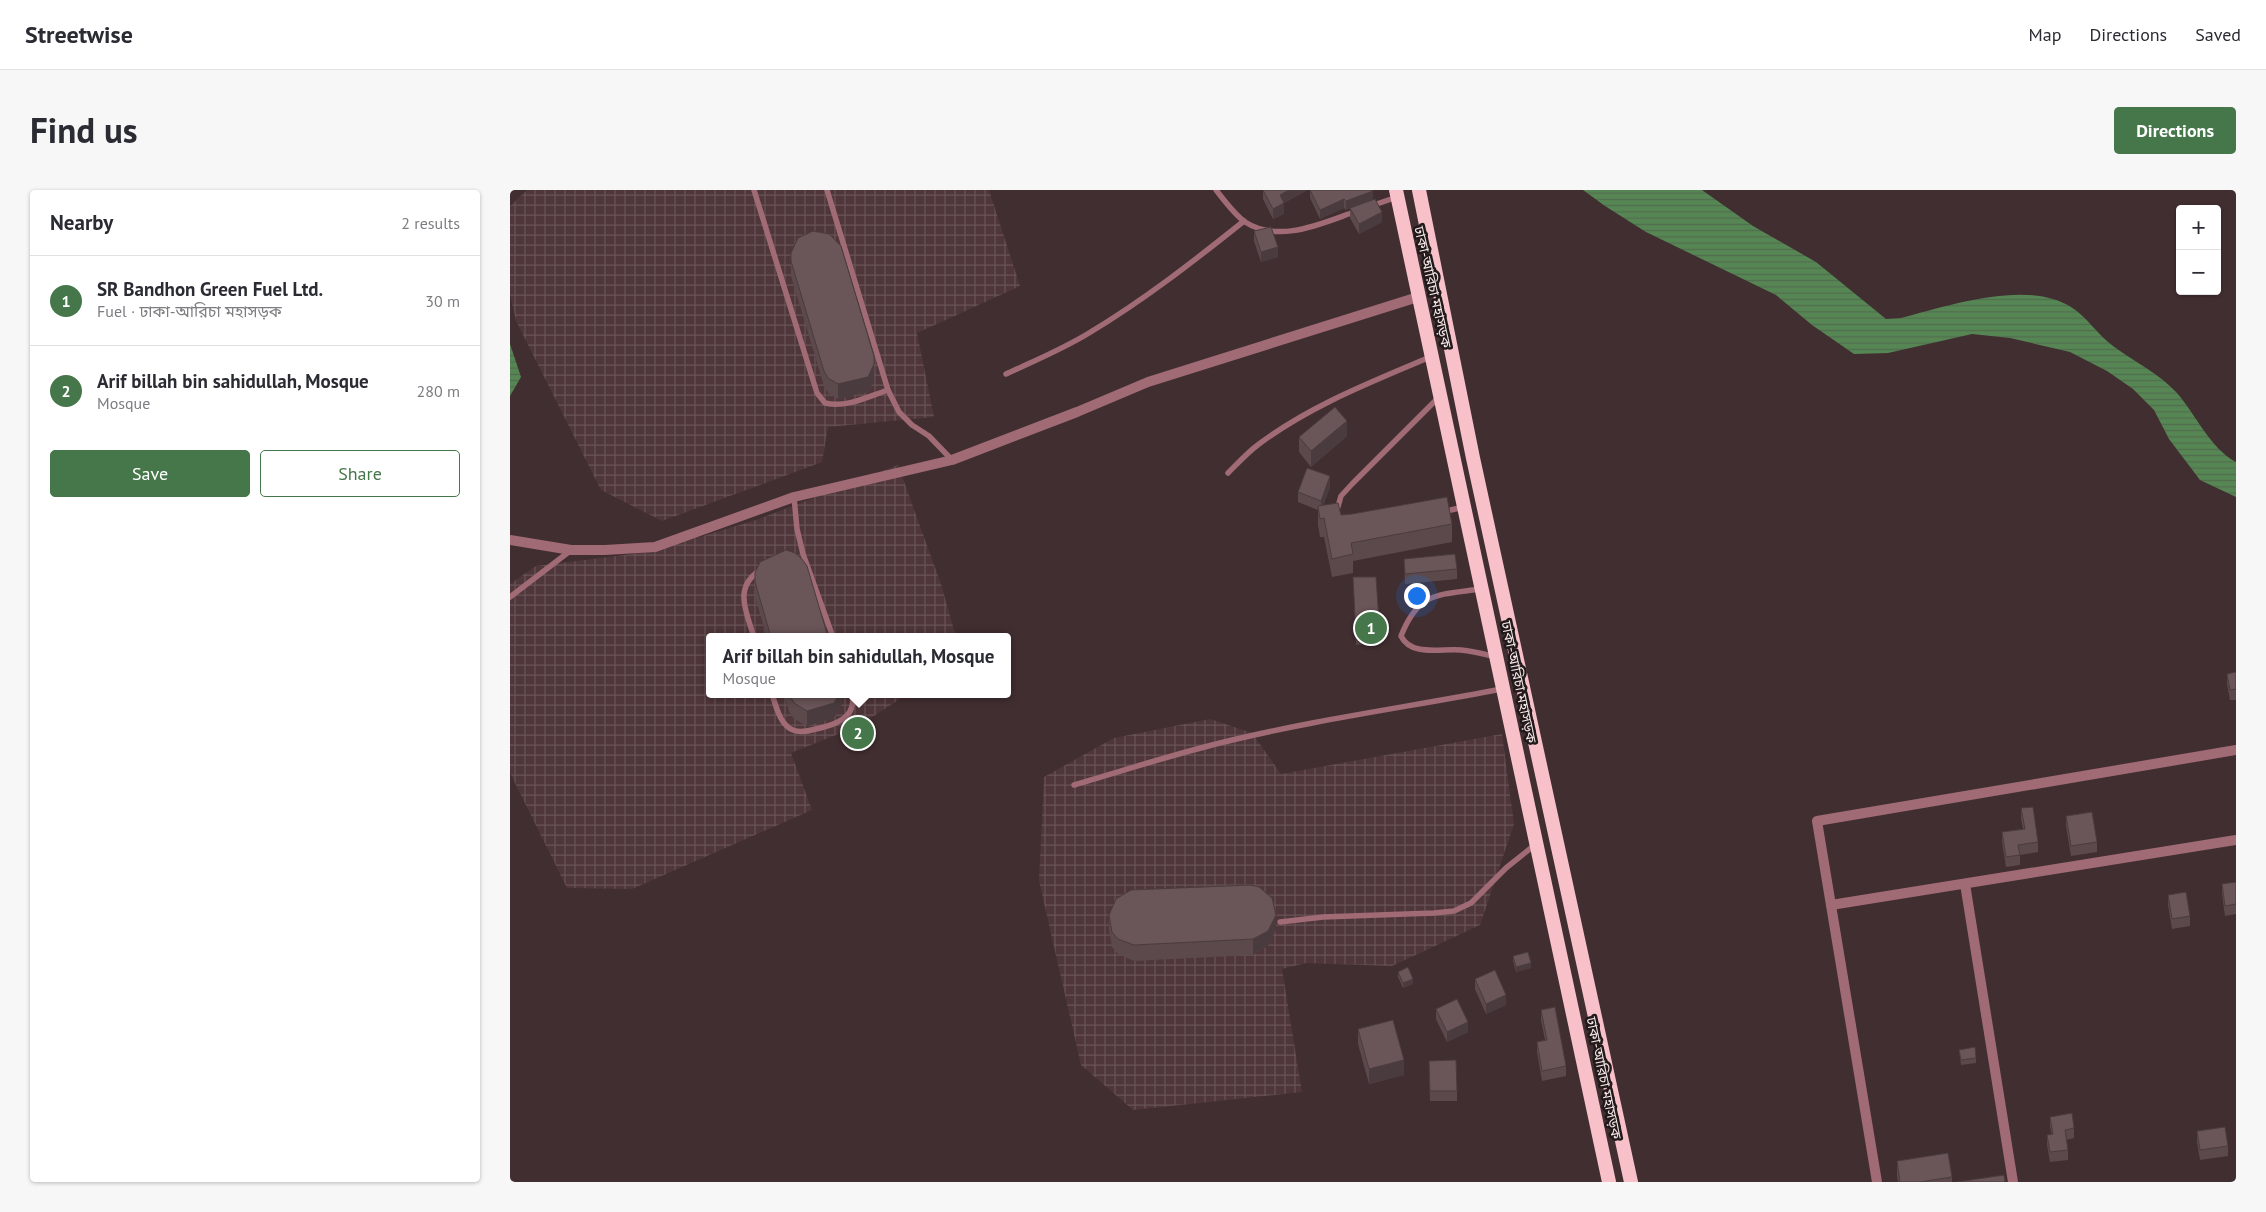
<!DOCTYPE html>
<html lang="en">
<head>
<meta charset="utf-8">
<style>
	:root { --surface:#fff; --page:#f7f7f7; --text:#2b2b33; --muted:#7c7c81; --line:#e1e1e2; --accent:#46774a }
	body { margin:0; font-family:"PT Sans","Noto Sans Bengali",sans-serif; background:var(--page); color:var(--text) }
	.controls { position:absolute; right:15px; top:15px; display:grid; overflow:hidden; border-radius:5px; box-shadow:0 1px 4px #0004 }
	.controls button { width:45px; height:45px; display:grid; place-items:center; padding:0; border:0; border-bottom:1px solid var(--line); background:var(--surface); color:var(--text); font:25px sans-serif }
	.you { position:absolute; left:906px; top:405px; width:18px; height:18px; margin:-12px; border:4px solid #fff; border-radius:50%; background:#1a73e8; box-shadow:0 0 0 8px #1a73e833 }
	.badge { display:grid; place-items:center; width:32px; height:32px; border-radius:50%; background:var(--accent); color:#fff; font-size:16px; font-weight:700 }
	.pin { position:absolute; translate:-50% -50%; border:2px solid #fff; box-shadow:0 1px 5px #0006 }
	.popup { position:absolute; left:196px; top:443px; width:305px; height:65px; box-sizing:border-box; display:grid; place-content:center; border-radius:5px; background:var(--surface); filter:drop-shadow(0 1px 4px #0005); font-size:16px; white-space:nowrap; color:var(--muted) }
	.popup b { font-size:19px; color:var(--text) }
	.popup::after { content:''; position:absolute; left:50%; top:100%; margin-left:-10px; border:10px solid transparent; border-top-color:var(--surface) }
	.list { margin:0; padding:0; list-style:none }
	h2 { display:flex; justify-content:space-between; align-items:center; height:65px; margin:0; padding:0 20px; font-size:21px }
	h2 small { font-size:16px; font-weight:400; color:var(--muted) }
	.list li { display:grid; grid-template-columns:32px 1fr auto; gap:15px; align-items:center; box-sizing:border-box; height:90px; padding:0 20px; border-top:1px solid var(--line) }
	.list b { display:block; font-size:19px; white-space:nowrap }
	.list p { margin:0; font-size:16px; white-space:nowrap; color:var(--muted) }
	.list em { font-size:16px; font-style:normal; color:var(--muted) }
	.actions { display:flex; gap:10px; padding:15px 20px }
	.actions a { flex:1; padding:11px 0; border:1px solid var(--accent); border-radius:5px; text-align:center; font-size:18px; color:var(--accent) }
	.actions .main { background:var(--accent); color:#fff }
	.map { position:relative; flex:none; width:1726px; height:992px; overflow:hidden; border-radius:5px }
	header { display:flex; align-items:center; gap:30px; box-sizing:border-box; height:70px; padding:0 25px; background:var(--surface); border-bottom:1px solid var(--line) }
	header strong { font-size:24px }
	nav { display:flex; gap:28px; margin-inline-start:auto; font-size:18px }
	.intro { display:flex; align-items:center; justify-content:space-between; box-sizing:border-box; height:120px; padding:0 30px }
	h1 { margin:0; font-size:35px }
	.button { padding:12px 22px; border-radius:5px; background:var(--accent); color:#fff; font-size:18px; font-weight:700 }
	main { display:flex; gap:30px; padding:0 30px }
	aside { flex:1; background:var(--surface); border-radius:5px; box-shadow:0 1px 4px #0004 }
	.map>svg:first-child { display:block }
	.industrial { fill:url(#industrial-grid) }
	.water { fill:url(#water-rules) }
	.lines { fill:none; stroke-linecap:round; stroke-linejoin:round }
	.service { stroke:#a06b74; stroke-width:5.5 }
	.minor { stroke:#a06b74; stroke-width:10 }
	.trunk { stroke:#f8c0c9; stroke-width:14 }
	.wall { fill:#5b494c }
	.shaded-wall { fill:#4a3c3e }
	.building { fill:#6a5558; stroke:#4a3c3e }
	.labels { text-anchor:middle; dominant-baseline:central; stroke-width:5; stroke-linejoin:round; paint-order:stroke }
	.street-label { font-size:14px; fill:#f6e9ea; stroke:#22191a }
</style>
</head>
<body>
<header>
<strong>Streetwise</strong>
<nav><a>Map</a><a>Directions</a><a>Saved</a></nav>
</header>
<div class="intro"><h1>Find us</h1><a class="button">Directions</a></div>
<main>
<aside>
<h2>Nearby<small>2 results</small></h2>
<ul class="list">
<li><span class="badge">1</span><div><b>SR Bandhon Green Fuel Ltd.</b><p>Fuel · ঢাকা-আরিচা মহাসড়ক</p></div><em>30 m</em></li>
<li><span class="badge">2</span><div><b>Arif billah bin sahidullah, Mosque</b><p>Mosque</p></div><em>280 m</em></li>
</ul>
<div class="actions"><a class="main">Save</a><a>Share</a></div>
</aside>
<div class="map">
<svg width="1726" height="992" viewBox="0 0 1726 992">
	<defs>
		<pattern id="industrial-grid" width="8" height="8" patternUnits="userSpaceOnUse" patternTransform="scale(1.25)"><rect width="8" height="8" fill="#4f363a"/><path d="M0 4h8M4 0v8" fill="none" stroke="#695357"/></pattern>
		<pattern id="water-rules" width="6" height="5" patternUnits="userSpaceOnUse" patternTransform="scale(1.25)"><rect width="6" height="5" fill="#568653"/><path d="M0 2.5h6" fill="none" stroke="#516c4e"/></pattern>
	</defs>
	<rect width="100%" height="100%" fill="#412e31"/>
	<!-- industrial -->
	<g class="industrial">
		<path d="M17 0H479L510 96 407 143 424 227 318 237 312 272 152 331 91 300 6 131 0 104V16Z"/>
		<path d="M388 275 431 394 446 447H199V504H398L348 536 281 563 302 620 122 699 57 698 0 583V394L26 376 123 364 193 346 249 329Z"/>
		<path d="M700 529 742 543 771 584 992 544 1004 634 970 735 882 776 796 773 772 779 792 902 623 920 571 875 529 691 534 587 604 548Z"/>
	</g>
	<!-- water -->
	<g class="water">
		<path d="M1073 0H1192L1243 36 1306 72 1376 129 1391 128C1437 116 1518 89 1561 117 1577 127 1588 145 1603 156 1623 171 1650 184 1667 203 1686 225 1700 258 1726 272V307L1690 290 1659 249 1644 220 1623 199 1597 181 1560 162 1500 148 1462 144 1378 163 1344 164 1302 135 1266 105 1136 42 1095 16Z"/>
		<path d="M0 154 11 187 0 206Z"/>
	</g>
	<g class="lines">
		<!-- service -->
		<g class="service">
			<path d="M244 0 307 203 315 213C337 218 357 207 378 200"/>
			<path d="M317 0 378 200 389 222 402 235 419 246 442 270"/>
			<path d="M706 0C714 10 724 24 735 32 770 54 812 33 847 21"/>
			<path d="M861 16 887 7"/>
			<path d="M496 184C524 171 553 159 579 143 634 110 684 71 734 31"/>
			<path d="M718 283C728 273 738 262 749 254 801 215 862 192 920 167"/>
			<path d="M284 307 287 339 293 364 323 447"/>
			<path d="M827 320 831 306 842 294 930 206"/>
			<path d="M932 322 954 317"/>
			<path d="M971 399C928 405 909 401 891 446 901 467 932 458 951 460 963 461 974 464 986 467"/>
			<path d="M0 407 60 361"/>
			<path d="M244 447C236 422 223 396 251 380"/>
			<path d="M262 504C266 516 270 535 283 540 290 543 299 541 306 539 325 535 347 528 342 504"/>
			<path d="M564 595C612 581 661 565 710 553 803 530 898 517 992 499"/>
			<path d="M770 732 813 727 924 723 944 721 961 713 996 678 1026 654"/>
		</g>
		<!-- minor -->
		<g class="minor">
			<path d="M0 350 61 360H95L145 357 284 307 442 270 567 222 638 192 908 107"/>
			<path d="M1455 694 1503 992"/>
			<path d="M1321 715 1726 650"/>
			<path d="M1367 992 1307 631 1726 560"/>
		</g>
		<!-- trunk -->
		<g class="trunk">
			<path d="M886 0 1099 992"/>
			<path d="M909 0 963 268 1121 992"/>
		</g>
	</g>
	<!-- wall -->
	<g class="wall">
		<path d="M753 0H796V1L774 13V24L763 29 753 9Z"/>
		<path d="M800 0 863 9 841 18 872 32 849 44 840 28V18L836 20 834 18 810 29 800 8Z"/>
		<path d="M744 41 768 67 751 72 744 51Z"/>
		<path d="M281 63 364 166V190L358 202 328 209 318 203 314 196 281 86Z"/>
		<path d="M837 246 801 277 789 262V247Z"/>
		<path d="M820 297 813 316 831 325 942 334V352L843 371V383L822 387 814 347H810L808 335V320L788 312V302Z"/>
		<path d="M894 369 947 379V389L895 394Z"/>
		<path d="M245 383 318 447H257L245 407Z"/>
		<path d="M843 387 870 445V453L846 455Z"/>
		<path d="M1726 482V510H1720L1717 494V484Z"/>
		<path d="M274 504H332V514L324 528 297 536 284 529 279 521Z"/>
		<path d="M1511 618 1528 652V662L1510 665V675L1496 677 1492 652V642L1513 639 1511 629Z"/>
		<path d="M1556 626 1587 652V662L1561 666 1556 636Z"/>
		<path d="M1726 692V724L1715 726 1712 704V694Z"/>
		<path d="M1658 705 1680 726V736L1662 739 1658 715Z"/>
		<path d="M599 725 766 740 758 756 743 765 624 771 608 764 602 757 599 740Z"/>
		<path d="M1003 766 1021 778 1006 782 1003 771Z"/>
		<path d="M888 782 903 794 893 798 888 787Z"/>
		<path d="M965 789 996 815 976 824 965 799Z"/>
		<path d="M926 819 958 842 937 852 926 829Z"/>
		<path d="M1031 820 1056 876V886L1032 891 1027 862V852L1035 850 1031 830Z"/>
		<path d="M848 839 894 885 859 894 848 854Z"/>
		<path d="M1449 860 1466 868V873L1451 875Z"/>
		<path d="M919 882 947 901V911H920Z"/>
		<path d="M1540 927 1564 938V948L1556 950 1558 960V970L1540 972 1537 955V945H1542L1540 937Z"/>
		<path d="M1687 941 1718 956V966L1690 970 1687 952Z"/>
		<path d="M1387 971 1442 987V992H1388L1387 986Z"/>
	</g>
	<!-- shaded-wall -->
	<g class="shaded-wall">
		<path d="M779 0H796V1L770 15V5Z"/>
		<path d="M863 1V9L836 20V11Z"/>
		<path d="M834 9V18L810 29V20Z"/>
		<path d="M774 13V24L763 29V19Z"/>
		<path d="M872 22V32L849 44V34Z"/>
		<path d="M768 57V67L751 72V62Z"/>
		<path d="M364 174V190L358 202 328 209V194Z"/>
		<path d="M837 231V246L801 277V261Z"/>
		<path d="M820 286V297L811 321V311Z"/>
		<path d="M329 504H332V514L324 528 297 536V521Z"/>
		<path d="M766 725V740L758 756 743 765V749Z"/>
		<path d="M1021 773V778L1006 782V777Z"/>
		<path d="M903 789V794L893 798V793Z"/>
		<path d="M996 805V815L976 824V814Z"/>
		<path d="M958 832V842L937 852V842Z"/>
		<path d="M894 870V885L859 894V879Z"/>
	</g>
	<!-- building -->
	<g class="building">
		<path d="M753 0H779L770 5 774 13 763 19Z"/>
		<path d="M800 0H862L863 1 836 11 834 9 810 20Z"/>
		<path d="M865 9 872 22 849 34 840 18Z"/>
		<path d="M761 37 768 57 751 62 744 41Z"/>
		<path d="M303 41 319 44 331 56 364 166V174L358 187 328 194 318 188 314 181 281 71V63L288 48Z"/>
		<path d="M825 217 837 231 801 261 789 247Z"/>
		<path d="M797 278 820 286 811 311 788 302Z"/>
		<path d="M937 307 942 334 841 353 843 364 822 369 814 328 810 329 808 316 828 313 831 325 842 324Z"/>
		<path d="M276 360 285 363 292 369 297 376 318 447H261L245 392V383L250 372Z"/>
		<path d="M945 364 947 379 895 384 894 369Z"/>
		<path d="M843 387H866L870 445 846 446Z"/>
		<path d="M1726 482V499L1720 500 1717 484Z"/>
		<path d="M279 504H329L324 513 297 521 284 513Z"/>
		<path d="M1523 617 1528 652 1508 655 1510 665 1496 667 1492 642 1515 639 1511 618Z"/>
		<path d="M1582 622 1587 652 1561 656 1556 626Z"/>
		<path d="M1726 692V714L1715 716 1712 694Z"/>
		<path d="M740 695 749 697 762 708 766 725 758 741 743 749 624 755 608 749 602 742 599 725 606 709 621 700Z"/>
		<path d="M1676 702 1680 726 1662 729 1658 705Z"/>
		<path d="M1018 762 1021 773 1006 777 1003 766Z"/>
		<path d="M898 777 903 789 893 793 888 782Z"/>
		<path d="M985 780 996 805 976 814 965 789Z"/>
		<path d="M947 809 958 832 937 842 926 819Z"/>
		<path d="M1045 817 1056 876 1032 881 1027 852 1037 850 1031 820Z"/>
		<path d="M883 830 894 870 859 879 848 839Z"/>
		<path d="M1465 857 1466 868 1451 870 1449 860Z"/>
		<path d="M946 870 947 901H920L919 871Z"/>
		<path d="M1562 923 1564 938 1555 940 1558 960 1540 962 1537 945 1543 944 1540 927Z"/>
		<path d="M1715 937 1718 956 1690 960 1687 941Z"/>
		<path d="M1438 963 1442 987 1410 992H1390L1387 971Z"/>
		<path d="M1494 985 1495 992H1447Z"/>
	</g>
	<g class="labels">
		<!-- street labels -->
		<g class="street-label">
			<text transform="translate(923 97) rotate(77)">ঢাকা-আরিচা মহাসড়ক</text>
			<text transform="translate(1009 492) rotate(78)">ঢাকা-আরিচা মহাসড়ক</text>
			<text transform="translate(1094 888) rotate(78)">ঢাকা-আরিচা মহাসড়ক</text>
		</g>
	</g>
</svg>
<div class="controls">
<button>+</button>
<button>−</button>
</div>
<div class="you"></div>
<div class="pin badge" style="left:861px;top:438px">1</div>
<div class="pin badge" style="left:348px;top:543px">2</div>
<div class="popup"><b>Arif billah bin sahidullah, Mosque</b>Mosque</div>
</div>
</main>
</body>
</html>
